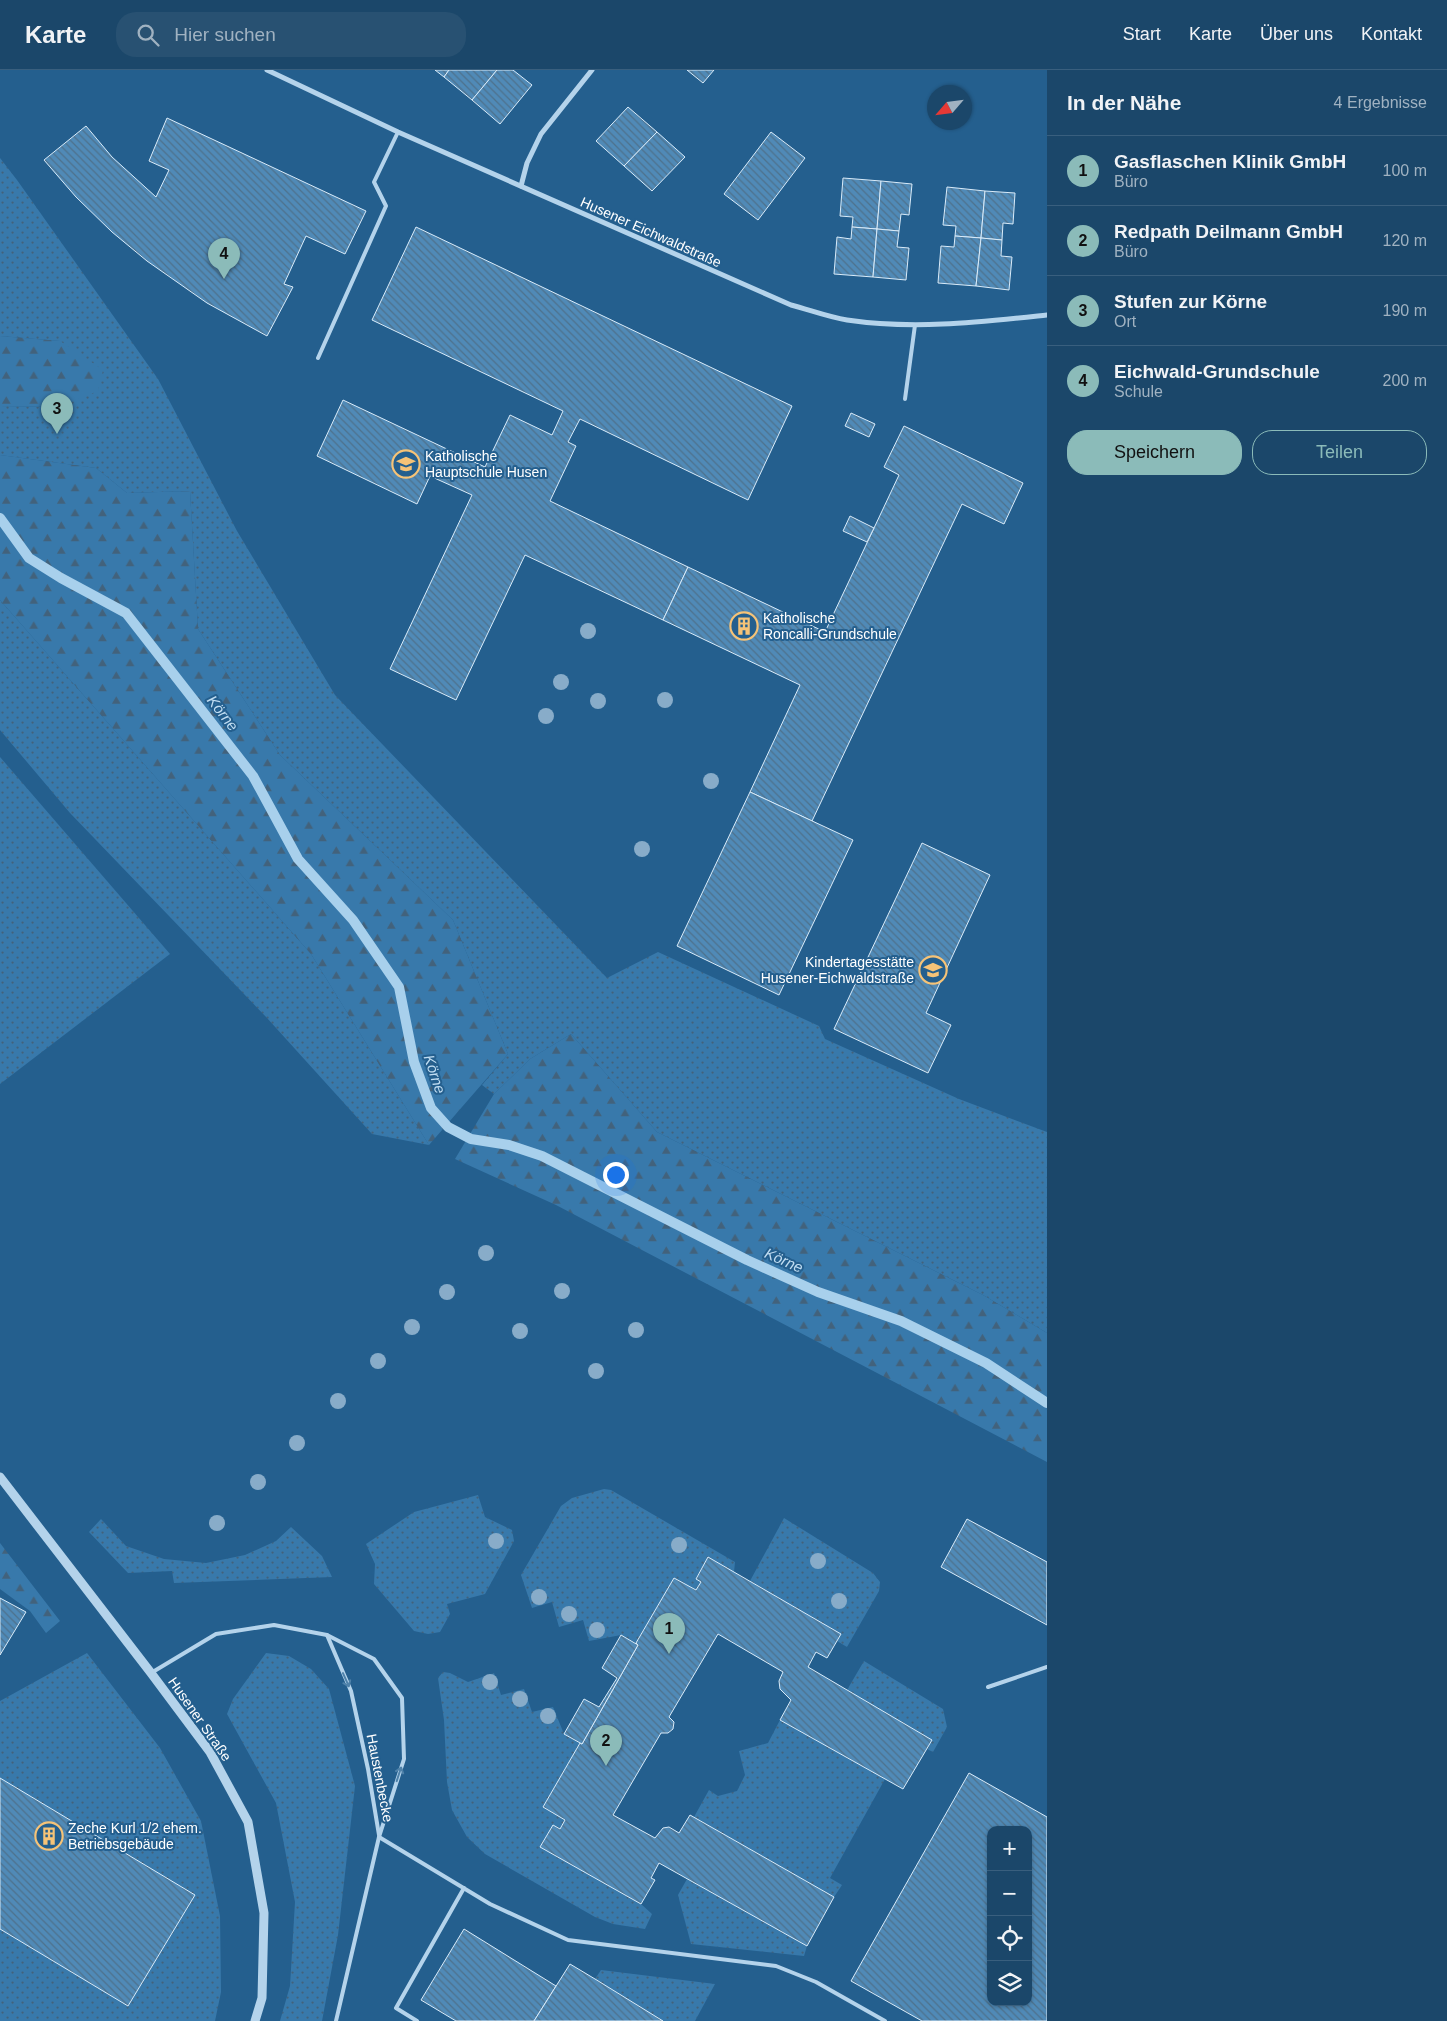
<!DOCTYPE html>
<html lang="de">
<head>
<meta charset="utf-8">
<style>
	:root { --surface:#1b476a; --page:#285172; --text:#f1f3f6; --muted:#a0b2c1; --line:#395f7e; --accent:#8bbbb9 }
	body { margin:0; font-family:Arial,sans-serif; background:var(--page); color:var(--text) }
	.controls { position:absolute; right:15px; bottom:15px; display:grid; overflow:hidden; border-radius:10px; box-shadow:0 1px 4px #0004 }
	.controls button { width:45px; height:45px; display:grid; place-items:center; padding:0; border:0; border-bottom:1px solid var(--line); background:var(--surface); color:var(--text); font:25px sans-serif }
	.compass { position:absolute; left:927px; top:15px; width:45px; height:45px; border-radius:50%; background:var(--surface); box-shadow:0 1px 4px #0004; rotate:242deg }
	.you { position:absolute; left:615px; top:1104px; width:18px; height:18px; margin:-12px; border:4px solid #fff; border-radius:50%; background:#1a73e8; box-shadow:0 0 0 8px #1a73e833 }
	.badge { display:grid; place-items:center; width:32px; height:32px; border-radius:50%; background:var(--accent); color:#111; font-size:16px; font-weight:700 }
	.pin { position:absolute; translate:-50% -41px; filter:drop-shadow(0 1px 2px #0008) }
	.pin::after { content:''; position:absolute; top:26px; width:18px; height:15px; background:inherit; clip-path:polygon(0 0,100% 0,50% 100%) }
	.list { margin:0; padding:0; list-style:none }
	h2 { display:flex; justify-content:space-between; align-items:center; height:65px; margin:0; padding:0 20px; font-size:21px }
	h2 small { font-size:16px; font-weight:400; color:var(--muted) }
	.list li { display:grid; grid-template-columns:32px 1fr auto; gap:15px; align-items:center; box-sizing:border-box; height:70px; padding:0 20px; border-top:1px solid var(--line) }
	.list b { display:block; font-size:19px; white-space:nowrap }
	.list p { margin:0; font-size:16px; white-space:nowrap; color:var(--muted) }
	.list em { font-size:16px; font-style:normal; color:var(--muted) }
	.actions { display:flex; gap:10px; padding:15px 20px }
	.actions a { flex:1; padding:11px 0; border:1px solid var(--accent); border-radius:20px; text-align:center; font-size:18px; color:var(--accent) }
	.actions .main { background:var(--accent); color:#111 }
	.icon { flex:none; width:28px; height:28px; fill:none; stroke:currentColor; stroke-width:2; stroke-linecap:round; stroke-linejoin:round }
	.map { position:relative; flex:none; width:1047px; height:1951px; overflow:hidden }
	header { display:flex; align-items:center; gap:30px; box-sizing:border-box; height:70px; padding:0 25px; background:var(--surface); border-bottom:1px solid var(--line) }
	header strong { font-size:24px }
	nav { display:flex; gap:28px; margin-inline-start:auto; font-size:18px }
	.search { width:350px; height:45px; background:var(--page); display:flex; align-items:center; gap:12px; box-sizing:border-box; padding:0 18px; border-radius:20px; color:var(--muted); font-size:19px }
	main { display:flex }
	aside { flex:1; background:var(--surface) }
	.map>svg:first-child { display:block }
	.grass { fill:url(#grass-dots) }
	.forest { fill:url(#forest-firs) }
	.lines { fill:none; stroke-linecap:round; stroke-linejoin:round }
	.stream { stroke:#a8d0ec; stroke-width:10 }
	.building { fill:url(#building-back-hatch); stroke:#d9ebf9; fill-rule:evenodd }
	.service { stroke:#b4d3eb; stroke-width:4 }
	.minor { stroke:#b4d3eb; stroke-width:5 }
	.tertiary { stroke:#b4d3eb; stroke-width:9 }
	.tree { fill:#88acc9 }
	.oneway { stroke:#4f82aa }
	.labels { text-anchor:middle; dominant-baseline:central; stroke-width:4; stroke-linejoin:round; paint-order:stroke }
	.street-label { font-size:14px; fill:#fff; stroke:#245f8e }
	.poi-label { font-size:14px; fill:#fff; stroke:#245f8e; text-anchor:start }
	.water-label { font-size:15px; font-style:italic; fill:#c0ddf2; stroke:#245f8e }
</style>
</head>
<body>
<header>
<strong>Karte</strong>
<div class="search"><svg class="icon" aria-label="search" viewBox="0 0 24 24"><circle cx="10" cy="10" r="6"/><path d="M15 15l6 6"/></svg>Hier suchen</div>
<nav><a>Start</a><a>Karte</a><a>Über uns</a><a>Kontakt</a></nav>
</header>
<main>
<div class="map">
<svg width="1047" height="1951" viewBox="0 0 1047 1951">
	<defs>
		<pattern id="grass-dots" width="8" height="8" patternUnits="userSpaceOnUse" patternTransform="scale(1.25)"><rect width="8" height="8" fill="#3879ab"/><path d="M2 2h.1M6 6h.1" fill="none" stroke="#42627c" stroke-width="1.8" stroke-linecap="round"/></pattern>
		<pattern id="forest-firs" width="22" height="20" patternUnits="userSpaceOnUse" patternTransform="scale(1.25)"><rect width="22" height="20" fill="#3879ab"/><path d="M5 1l3.5 6h-7zM16 11l3.5 6h-7z" fill="#42627c"/></pattern>
		<pattern id="building-back-hatch" width="6" height="6" patternUnits="userSpaceOnUse" patternTransform="scale(1.25)"><rect width="6" height="6" fill="#508ab7"/><path d="M-1 5l2 2M0 0l6 6M5-1l2 2" fill="none" stroke="#4e718c"/></pattern>
	</defs>
	<rect width="100%" height="100%" fill="#245f8e"/>
	<!-- grass -->
	<g class="grass">
		<path d="M0 88 17 110 158 309 237 461 335 625 607 908 658 882 819 956 825 969 959 1029 1047 1062V1263L983 1225 657 1062 571 964 530 989 494 1024 482 1015 508 984 453 850 280 685 198 559 190 421 127 423 96 398 0 385V336L58 337 60 271 0 266Z"/>
		<path d="M0 530 311 884 429 1075 372 1064 267 948 70 743 0 660Z"/>
		<path d="M0 687 170 884 0 1014Z"/>
		<path d="M604 1419 611 1420 735 1492 734 1502 708 1487 696 1508 701 1512 696 1520 674 1508 636 1573 621 1565 589 1571 583 1550 559 1557 552 1532 532 1538 521 1505 561 1436 572 1428Z"/>
		<path d="M478 1425 485 1447 512 1460 514 1471 485 1524 447 1534 450 1544 440 1562 428 1564 414 1561 374 1514 375 1494 366 1474 414 1442Z"/>
		<path d="M784 1448 873 1503 880 1512 879 1521 847 1577 837 1571 841 1564 750 1511Z"/>
		<path d="M101 1449 126 1476 164 1489 206 1493 245 1485 276 1471 291 1457 322 1486 332 1507 174 1513 172 1501 128 1503 89 1462Z"/>
		<path d="M87 1583 160 1678 201 1751 220 1846 221 1922 215 1951H0V1859L128 1936 195 1825 0 1708V1631Z"/>
		<path d="M266 1583 289 1586 311 1599 329 1619 355 1716 338 1865 322 1951H280L290 1916 295 1832 276 1733 227 1644 233 1629Z"/>
		<path d="M864 1591 943 1639 947 1657 933 1682 927 1679 932 1670 847 1620Z"/>
		<path d="M443 1602 450 1603 468 1612 494 1603 501 1625 524 1619 532 1642 553 1637 564 1664 580 1673 543 1737 565 1750 560 1759 553 1756 540 1777 641 1834 652 1844 645 1859 613 1854 595 1847 485 1784 467 1767 452 1740 447 1712 444 1650 438 1608Z"/>
		<path d="M780 1650 885 1709 830 1808 842 1815 834 1827 694 1747 709 1720 718 1726 737 1721 745 1705 739 1681 768 1673Z"/>
		<path d="M687 1809 807 1876 804 1886 691 1874 678 1825Z"/>
		<path d="M601 1900 715 1914 695 1951H663L595 1909Z"/>
	</g>
	<!-- forest -->
	<g class="forest">
		<path d="M0 266 60 271 103 300 98 321 58 337 0 336Z"/>
		<path d="M0 385 96 398 127 423 190 421 198 559 280 685 453 850 508 984 429 1075 311 884 0 530Z"/>
		<path d="M571 964 657 1062 983 1225 1047 1263V1392L556 1135 455 1089 494 1024 530 989Z"/>
		<path d="M0 1473 60 1551 46 1563 30 1541 0 1519Z"/>
	</g>
	<g class="lines">
		<!-- stream -->
		<path class="stream" d="M0 448 29 488 61 508 126 543 253 706 298 789 353 850 399 917 414 992 431 1038 448 1057 471 1069 509 1075 542 1086 747 1190 818 1222 901 1251 986 1293 1047 1333"/>
	</g>
	<!-- building -->
	<g class="building">
		<path d="M435 0H449L444 7Z"/>
		<path d="M449 0H497L472 30 444 7Z"/>
		<path d="M497 0H513L532 15 500 54 472 30Z"/>
		<path d="M687 0H714L703 13Z"/>
		<path d="M628 37 657 62 624 96 596 71Z"/>
		<path d="M167 48 366 141 345 184 306 166 284 214 293 217 267 266 207 233 147 191 112 162 76 127 44 90 86 56 112 87 156 127 169 100 149 91Z"/>
		<path d="M657 62 685 87 652 121 624 96Z"/>
		<path d="M771 62 805 88 758 150 724 124Z"/>
		<path d="M843 108 881 111 877 159 852 157 853 147 840 146Z"/>
		<path d="M881 111 912 114 909 145 901 144 899 161 877 159Z"/>
		<path d="M947 117 985 121 981 168 955 166 956 156 943 155Z"/>
		<path d="M985 121 1015 123 1013 154 1003 153 1002 170 981 168Z"/>
		<path d="M416 157 792 336 748 430 580 349 568 372 576 376 550 431 688 497 663 550 525 485 456 630 390 599 472 425 430 406 417 434 317 386 343 330 485 397 510 345 552 365 563 341 372 250Z"/>
		<path d="M852 157 877 159 873 207 834 204 837 167 851 169Z"/>
		<path d="M877 159 899 161 897 177 909 178 906 210 873 207Z"/>
		<path d="M955 166 981 168 976 216 938 213 941 176 954 177Z"/>
		<path d="M981 168 1002 170 1001 186 1012 187 1009 220 976 216Z"/>
		<path d="M851 343 875 354 869 367 845 356Z"/>
		<path d="M904 356 1023 413 1004 454 962 434 812 751 750 722 800 615 663 550 688 497 825 562 899 405 884 397Z"/>
		<path d="M850 446 874 458 867 472 843 461Z"/>
		<path d="M750 722 853 770 779 925 677 876Z"/>
		<path d="M922 773 990 805 926 943 951 955 928 1003 834 959Z"/>
		<path d="M967 1449 1047 1492V1555L941 1497Z"/>
		<path d="M708 1487 841 1564 827 1588 816 1582 808 1597 932 1670 903 1719 780 1650 791 1630 780 1619 779 1611 783 1602 718 1564 669 1647 674 1652 673 1659 668 1663H661L613 1745 655 1768 663 1758 669 1757 679 1763 690 1745 834 1827 807 1876 659 1793 651 1808 655 1810 641 1834 540 1777 553 1755 560 1759 565 1750 543 1737 580 1673 582 1674 638 1575 636 1573 674 1508 696 1520 701 1512 696 1509Z"/>
		<path d="M0 1528 26 1542 0 1585Z"/>
		<path d="M621 1565 638 1575 582 1674 564 1664 584 1629 599 1637 617 1608 602 1598Z"/>
		<path d="M969 1703 1047 1747V1951H922L851 1911ZM991 1760H1028V1932H991Z"/>
		<path d="M0 1708 195 1825 128 1936 0 1859Z"/>
		<path d="M464 1859 556 1916 534 1951H456L421 1930Z"/>
		<path d="M570 1894 595 1909 663 1951H534Z"/>
	</g>
	<g class="lines">
		<!-- service -->
		<g class="service">
			<path d="M318 288 386 136 374 112 398 62"/>
			<path d="M905 329 915 255"/>
			<path d="M327 1565 351 1621 368 1699 379 1765"/>
			<path d="M151 1603 216 1564 274 1555 327 1565 374 1589 402 1628 404 1689 379 1767 336 1951"/>
			<path d="M988 1617 1047 1597"/>
			<path d="M379 1767 490 1834 568 1870 776 1896 816 1912 885 1951"/>
			<path d="M417 1951 396 1938 464 1818"/>
		</g>
		<!-- minor -->
		<g class="minor">
			<path d="M267 0 398 62 791 235C810 240 828 247 847 250 914 260 981 252 1047 245"/>
			<path d="M521 116 527 93 541 64 592 0"/>
		</g>
		<!-- tertiary -->
		<path class="tertiary" d="M0 1407 151 1603 210 1682 248 1752 264 1843 262 1928 255 1951"/>
	</g>
	<!-- trees -->
	<g class="tree">
		<circle cx="588" cy="561" r="8"/>
		<circle cx="561" cy="612" r="8"/>
		<circle cx="665" cy="630" r="8"/>
		<circle cx="598" cy="631" r="8"/>
		<circle cx="546" cy="646" r="8"/>
		<circle cx="711" cy="711" r="8"/>
		<circle cx="642" cy="779" r="8"/>
		<circle cx="486" cy="1183" r="8"/>
		<circle cx="562" cy="1221" r="8"/>
		<circle cx="447" cy="1222" r="8"/>
		<circle cx="412" cy="1257" r="8"/>
		<circle cx="636" cy="1260" r="8"/>
		<circle cx="520" cy="1261" r="8"/>
		<circle cx="378" cy="1291" r="8"/>
		<circle cx="596" cy="1301" r="8"/>
		<circle cx="338" cy="1331" r="8"/>
		<circle cx="297" cy="1373" r="8"/>
		<circle cx="258" cy="1412" r="8"/>
		<circle cx="217" cy="1453" r="8"/>
		<circle cx="496" cy="1471" r="8"/>
		<circle cx="679" cy="1475" r="8"/>
		<circle cx="818" cy="1491" r="8"/>
		<circle cx="539" cy="1527" r="8"/>
		<circle cx="839" cy="1531" r="8"/>
		<circle cx="569" cy="1544" r="8"/>
		<circle cx="597" cy="1560" r="8"/>
		<circle cx="490" cy="1612" r="8"/>
		<circle cx="520" cy="1629" r="8"/>
		<circle cx="548" cy="1646" r="8"/>
	</g>
	<!-- one-way arrows -->
	<defs><path id="oneway-shaft" d="M-6 0H5M1.5-3L5.5 0L1.5 3" fill="none" stroke-width="1.6" stroke-linecap="round" stroke-linejoin="round" transform="scale(1.25)"/></defs>
	<g class="oneway">
		<use href="#oneway-shaft" transform="translate(346 1610) rotate(66)"/>
		<use href="#oneway-shaft" transform="translate(399 1704) rotate(-72)"/>
	</g>
	<!-- icons -->
	<defs>
		<g id="school-ring" transform="scale(1.4375)"><circle r="9.5" fill="#245f8e" stroke="#f6c377" stroke-width="1.5"/><path d="M0-5L7-2L0 1L-7-2ZM-4 1L0 2.5L4 1V4Q0 6-4 4Z" fill="#f6c377"/></g>
		<g id="building-ring" transform="scale(1.4375)"><circle r="9.5" fill="#245f8e" stroke="#f6c377" stroke-width="1.5"/><path d="M-4-6H4V6H1V3H-1V6H-4ZM-2.5-4.3h1.7v1.8h-1.7ZM.8-4.3h1.7v1.8H.8ZM-2.5-1h1.7V.8h-1.7ZM.8-1h1.7V.8H.8Z" fill="#f6c377"/></g>
	</defs>
	<g fill-rule="evenodd">
		<use href="#school-ring" x="406" y="394"/>
		<use href="#building-ring" x="744" y="556"/>
		<use href="#school-ring" x="933" y="900"/>
		<use href="#building-ring" x="49" y="1766"/>
	</g>
	<g class="labels">
		<!-- street labels -->
		<g class="street-label">
			<text transform="translate(651 162) rotate(24)">Husener Eichwaldstraße</text>
			<text transform="translate(200 1649) rotate(55)">Husener Straße</text>
			<text transform="translate(380 1708) rotate(79)">Haustenbecke</text>
		</g>
		<!-- poi labels -->
		<g class="poi-label">
			<text x="425" y="386">Katholische<tspan x="425" dy="16">Hauptschule Husen</tspan></text>
			<text x="763" y="548">Katholische<tspan x="763" dy="16">Roncalli-Grundschule</tspan></text>
			<text x="914" y="892" text-anchor="end">Kindertagesstätte<tspan x="914" dy="16">Husener-Eichwaldstraße</tspan></text>
			<text x="68" y="1758">Zeche Kurl 1/2 ehem.<tspan x="68" dy="16">Betriebsgebäude</tspan></text>
		</g>
		<!-- water labels -->
		<g class="water-label">
			<text transform="translate(223 643) rotate(52)">Körne</text>
			<text transform="translate(435 1004) rotate(72)">Körne</text>
			<text transform="translate(784 1190) rotate(24)">Körne</text>
		</g>
	</g>
</svg>
<div class="controls">
<button>+</button>
<button>−</button>
<button><svg class="icon" aria-label="locate" viewBox="0 0 24 24"><circle cx="12" cy="12" r="6"/><path d="M12 2v4M12 18v4M2 12h4M18 12h4"/></svg></button>
<button><svg class="icon" aria-label="layers" viewBox="0 0 24 24"><path d="M12 4l9 5-9 5-9-5zM3 14l9 5 9-5"/></svg></button>
</div>
<svg class="compass" viewBox="-18 -18 36 36"><path d="M0-13l5 13h-10z" fill="#e53935"/><path d="M0 13l5-13h-10z" fill="#a0b2c1"/></svg>
<div class="you"></div>
<div class="pin badge" style="left:669px;top:1584px">1</div>
<div class="pin badge" style="left:606px;top:1696px">2</div>
<div class="pin badge" style="left:57px;top:364px">3</div>
<div class="pin badge" style="left:224px;top:209px">4</div>
</div>
<aside>
<h2>In der Nähe<small>4 Ergebnisse</small></h2>
<ul class="list">
<li><span class="badge">1</span><div><b>Gasflaschen Klinik GmbH</b><p>Büro</p></div><em>100 m</em></li>
<li><span class="badge">2</span><div><b>Redpath Deilmann GmbH</b><p>Büro</p></div><em>120 m</em></li>
<li><span class="badge">3</span><div><b>Stufen zur Körne</b><p>Ort</p></div><em>190 m</em></li>
<li><span class="badge">4</span><div><b>Eichwald-Grundschule</b><p>Schule</p></div><em>200 m</em></li>
</ul>
<div class="actions"><a class="main">Speichern</a><a>Teilen</a></div>
</aside>
</main>
</body>
</html>
